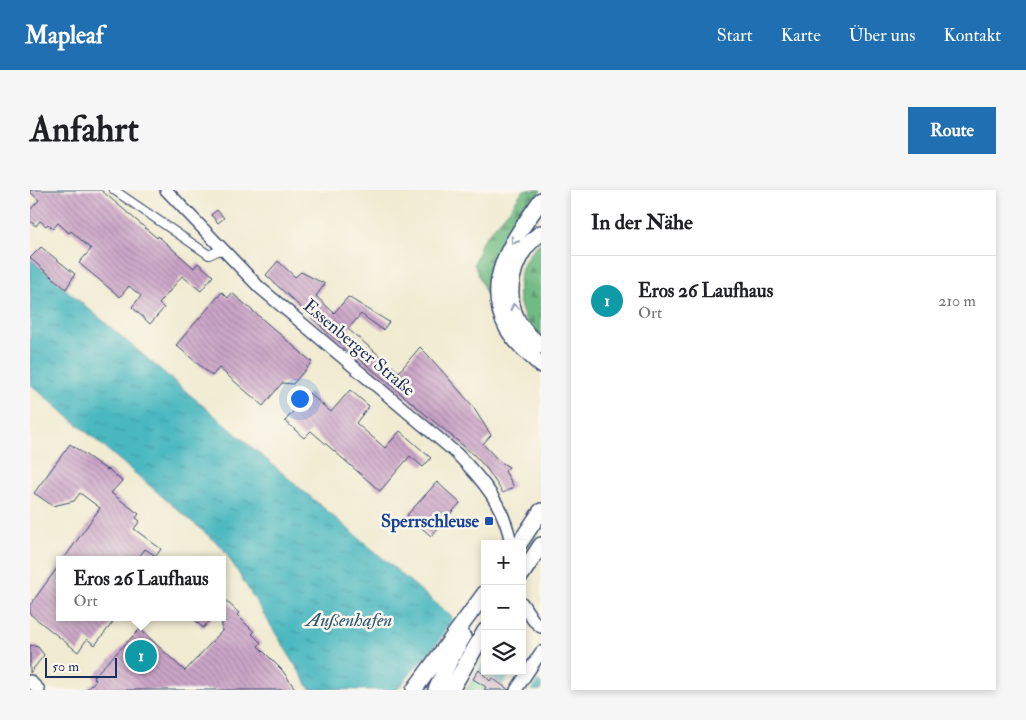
<!DOCTYPE html>
<html lang="de">
<head>
<meta charset="utf-8">
<style>
	:root { --surface:#fff; --page:#f6f6f6; --text:#202124; --muted:#757577; --line:#e0e0e0; --accent:#1f6fb2 }
	body { margin:0; font-family:"IM FELL Double Pica",serif; background:var(--page); color:var(--text) }
	.controls { position:absolute; right:15px; bottom:15px; display:grid; overflow:hidden; border-radius:0px; box-shadow:0 2px 8px #0003 }
	.controls button { width:45px; height:45px; display:grid; place-items:center; padding:0; border:0; border-bottom:1px solid var(--line); background:var(--surface); color:var(--text); font:25px sans-serif }
	.scale { position:absolute; left:15px; bottom:12px; width:72px; box-sizing:border-box; padding-left:5px; border:2px solid #1b2f5e; border-top:0; font-size:14px; line-height:18px; white-space:nowrap; color:#1b2f5e; -webkit-text-stroke:4px #fbf7ec; paint-order:stroke }
	.you { position:absolute; left:269px; top:208px; width:18px; height:18px; margin:-12px; border:4px solid #fff; border-radius:50%; background:#1a73e8; box-shadow:0 0 0 8px #1a73e833 }
	.badge { display:grid; place-items:center; width:32px; height:32px; border-radius:50%; background:var(--accent); color:#fff; font-size:16px; font-weight:700 }
	.pin { position:absolute; translate:-50% -50%; border:2px solid #fff; box-shadow:0 1px 5px #0006 }
	.popup { position:absolute; left:26px; top:366px; width:170px; height:65px; box-sizing:border-box; display:grid; place-content:center; border-radius:0px; background:var(--surface); filter:drop-shadow(0 1px 4px #0005); font-size:16px; white-space:nowrap; color:var(--muted) }
	.popup b { font-size:19px; color:var(--text) }
	.popup::after { content:''; position:absolute; left:50%; top:100%; margin-left:-10px; border:10px solid transparent; border-top-color:var(--surface) }
	.list { margin:0; padding:0; list-style:none }
	h2 { display:flex; justify-content:space-between; align-items:center; height:65px; margin:0; padding:0 20px; font-size:21px }
	h2 small { font-size:16px; font-weight:400; color:var(--muted) }
	.list li { display:grid; grid-template-columns:32px 1fr auto; gap:15px; align-items:center; box-sizing:border-box; height:90px; padding:0 20px; border-top:1px solid var(--line) }
	.list b { display:block; font-size:19px; white-space:nowrap }
	.list p { margin:0; font-size:16px; white-space:nowrap; color:var(--muted) }
	.list em { font-size:16px; font-style:normal; color:var(--muted) }
	.icon { flex:none; width:28px; height:28px; fill:none; stroke:currentColor; stroke-width:2; stroke-linecap:round; stroke-linejoin:round }
	.map { position:relative; flex:none; width:511px; height:500px; overflow:hidden; border-radius:0px }
	header { display:flex; align-items:center; gap:30px; box-sizing:border-box; height:70px; padding:0 25px; background:var(--accent); color:#fff }
	header strong { font-size:24px }
	nav { display:flex; gap:28px; margin-inline-start:auto; font-size:18px }
	.intro { display:flex; align-items:center; justify-content:space-between; box-sizing:border-box; height:120px; padding:0 30px }
	h1 { margin:0; font-size:35px }
	.button { padding:12px 22px; border-radius:0px; background:var(--accent); color:#fff; font-size:18px; font-weight:700 }
	main { display:flex; gap:30px; padding:0 30px }
	aside { flex:1; background:var(--surface); border-radius:0px; box-shadow:0 2px 8px #0003 }
	.map>svg:first-child { display:block }
	.grass { fill:url(#grass-tufts); stroke:#53857c }
	.forest { fill:url(#forest-firs); stroke:#467570 }
	.water { fill:url(#water-ripples); stroke:#32748f }
	.pier { fill:#f1ebd2 }
	.building { fill:url(#building-back-hatch) }
	.lines { fill:none; stroke-linecap:round; stroke-linejoin:round }
	.street-casing { stroke:#3b4b6f; stroke-width:10 }
	.secondary-casing { stroke:#3b4b6f; stroke-width:14 }
	.highway-casing { stroke:#3b4b6f; stroke-width:18 }
	.street { stroke:#fff; stroke-width:8 }
	.secondary { stroke:#fff; stroke-width:11 }
	.highway { stroke:#fff; stroke-width:15 }
	.oneway { stroke:#8d97ae }
	.transit-dot { fill:#1a4fb4; stroke:#fbf7ec; stroke-width:2 }
	.labels { text-anchor:middle; dominant-baseline:central; stroke-width:5; stroke-linejoin:round; paint-order:stroke }
	.street-label { font-size:18px; fill:#1b2f5e; stroke:#fbf7ec }
	.transit-label { font-size:18px; font-weight:bold; fill:#164399; stroke:#fbf7ec; text-anchor:end }
	.water-label { font-size:19px; font-style:italic; fill:#29587b; stroke:#fbf7ec }
</style>
</head>
<body>
<header>
<strong>Mapleaf</strong>
<nav><a>Start</a><a>Karte</a><a>Über uns</a><a>Kontakt</a></nav>
</header>
<div class="intro"><h1>Anfahrt</h1><a class="button">Route</a></div>
<main>
<div class="map">
<svg width="511" height="500" viewBox="0 0 511 500">
	<defs>
		<pattern id="grass-tufts" width="24" height="20" patternUnits="userSpaceOnUse" patternTransform="scale(1.25)"><rect width="24" height="20" fill="#8bdb9b"/><path d="M3 7l-1-3M5 7V3M7 7l1-3M15 17l-1-3M17 17v-4M19 17l1-3" fill="none" stroke="#77bc88"/></pattern>
		<pattern id="forest-firs" width="22" height="20" patternUnits="userSpaceOnUse" patternTransform="scale(1.25)"><rect width="22" height="20" fill="#70bb83"/><path d="M5 1l3.5 6h-7zM16 11l3.5 6h-7z" fill="#5b986e"/></pattern>
		<pattern id="water-ripples" width="26" height="14" patternUnits="userSpaceOnUse" patternTransform="scale(1.25)"><rect width="26" height="14" fill="#49b8c0"/><path d="M2 4q2-2 4 0t4 0M15 11q2-2 4 0t4 0" fill="none" stroke="#3c969f"/></pattern>
		<pattern id="building-back-hatch" width="6" height="6" patternUnits="userSpaceOnUse" patternTransform="scale(1.25)"><rect width="6" height="6" fill="#cba5c7"/><path d="M-1 5l2 2M0 0l6 6M5-1l2 2" fill="none" stroke="#a487a5"/></pattern>
	</defs>
	<rect width="100%" height="100%" fill="#fbf7ec"/>
	<filter id="ink" filterUnits="userSpaceOnUse"><feTurbulence type="fractalNoise" baseFrequency=".02" numOctaves="2"/><feDisplacementMap in="SourceGraphic" scale="10" xChannelSelector="R" yChannelSelector="G"/><feConvolveMatrix kernelMatrix="1 2 1 2 8 2 1 2 1" color-interpolation-filters="sRGB"/></filter>
	<filter id="wash" filterUnits="userSpaceOnUse"><feTurbulence type="fractalNoise" baseFrequency=".0096" numOctaves="4" result="noise"/><feDisplacementMap in="SourceGraphic" scale="20" xChannelSelector="R" yChannelSelector="G"/><feGaussianBlur stdDeviation="1.12" result="paint"/><feColorMatrix in="noise" values="0 0 0 0 0 0 0 0 0 0 0 0 0 0 0 0 0 1.4 0 .05"/><feComposite in="paint" operator="in"/></filter>
	<g filter="url(#wash)">
		<rect width="100%" height="100%" fill="#f1ebd2"/>
		<!-- grass -->
		<path class="grass" d="M448 481 471 496 469 500H436Z"/>
		<!-- forest -->
		<g class="forest">
			<path d="M493 0H511L467 64 462 77 460 95 461 113 459 111 444 74 452 51 480 19Z"/>
			<path d="M511 52V147C481 126 481 74 511 52Z"/>
		</g>
		<!-- water -->
		<path class="water" d="M0 69 422 427 424 435 455 456V481H492L511 494V500H482L449 480 413 451H409L397 467H394L367 500 280 499 193 358 0 194Z"/>
		<!-- pier -->
		<g class="pier">
			<path d="M425 427 427 433 455 453V469L447 481 412 454 397 470Z"/>
			<path d="M492 479 508 489 501 500H477L472 497 482 481H492Z"/>
		</g>
		<g id="blocks">
			<!-- building -->
			<g class="building">
				<path d="M0 0H71L127 48 128 46 164 78 168 73 183 86 171 101 152 86 129 114 134 118 120 134 102 117 111 106 99 96 90 107 49 73 61 59 41 41 39 43 28 33 23 39 18 34 16 36 10 31 6 36 0 31V20L9 10 0 2Z"/>
				<path d="M187 20 194 28 188 33 181 25Z"/>
				<path d="M11 57 45 84 36 99 0 68Z"/>
				<path d="M248 71 265 87 271 82 295 94 286 106 304 123 318 107 359 132 353 140 331 124 318 139 369 182 390 157 397 164 441 214 461 245 453 254 469 271 479 277 475 281 484 297 473 303 457 279 444 265 293 138 236 85Z"/>
				<path d="M192 102 198 108 202 103 282 172 263 194 252 193 233 216 189 178 182 186 146 155Z"/>
				<path d="M320 200 339 216 326 233 355 258 370 241 401 268 393 277 380 266 350 301 281 241 274 248 255 231 279 203 301 222Z"/>
				<path d="M40 254 77 280 78 279 92 291 81 303 109 324 106 328 110 331 104 339 131 359 126 366 115 359 107 370H33L70 318 50 303 44 311 23 316 4 303Z"/>
				<path d="M407 292 430 313 401 346 377 325Z"/>
				<path d="M30 374V427H87L65 455 57 449 48 462 0 424V415Z"/>
				<path d="M192 407 209 423 207 425 224 442 222 444 231 453 228 456 252 480 266 500H56L66 490 63 487 110 439 155 481 192 441Z"/>
				<path d="M162 427H183L173 438Z"/>
				<path d="M0 455 8 457 14 465 0 483Z"/>
				<path d="M449 480 460 491 462 488 479 500H454L456 497 443 489Z"/>
			</g>
		</g>
	</g>
	<g filter="url(#ink)">
		<use href="#blocks" fill-opacity="0" stroke="#3b4b6f" stroke-width="1"/>
		<g class="lines">
			<!-- street casing -->
			<g class="street-casing">
				<path id="street" d="M84 0 179 65 192 59"/>
			</g>
			<!-- secondary casing -->
			<g class="secondary-casing">
				<g id="secondary">
					<path d="M136 0 229 97 426 263C452 289 475 316 481 354"/>
					<path d="M492 413 503 430 511 437"/>
					<path d="M0 491 9 500"/>
					<path d="M486 500 511 462"/>
				</g>
			</g>
			<!-- highway casing -->
			<g class="highway-casing">
				<g id="highway">
					<path d="M511 10C485 48 451 89 477 138 485 152 499 164 511 175"/>
					<path d="M511 43C481 64 470 110 494 140 499 146 505 151 511 156"/>
					<path d="M489 354 511 321"/>
					<path d="M492 384 511 355"/>
					<path d="M384 500 455 403"/>
					<path d="M406 500 420 470 433 447"/>
					<path d="M421 500 455 441"/>
				</g>
			</g>
			<!-- street -->
			<use href="#street" class="street"/>
			<!-- secondary -->
			<use href="#secondary" class="secondary"/>
			<!-- highway -->
			<use href="#highway" class="highway"/>
		</g>
		<!-- one-way arrows -->
		<defs><path id="oneway-chevron" d="M-2-3.5L2.5 0L-2 3.5" fill="none" stroke-width="1.6" stroke-linecap="round" stroke-linejoin="round" transform="scale(1.25)"/></defs>
		<g class="oneway">
			<use href="#oneway-chevron" transform="translate(484 51) rotate(123)"/>
			<use href="#oneway-chevron" transform="translate(484 117) rotate(-105)"/>
		</g>
	</g>
	<!-- markers -->
	<rect class="transit-dot" x="454" y="326" width="10" height="10" rx="2.5"/>
	<g class="labels">
		<!-- street labels -->
		<g class="street-label">
			<text transform="translate(329 158) rotate(40)">Essenberger Straße</text>
		</g>
		<!-- transit labels -->
		<g class="transit-label">
			<text x="449" y="331">Sperrschleuse</text>
		</g>
		<!-- water labels -->
		<g class="water-label">
			<text x="319" y="430">Außenhafen</text>
		</g>
	</g>
</svg>
<div class="controls">
<button>+</button>
<button>−</button>
<button><svg class="icon" aria-label="layers" viewBox="0 0 24 24"><path d="M12 4l9 5-9 5-9-5zM3 14l9 5 9-5"/></svg></button>
</div>
<div class="scale">50 m</div>
<div class="you"></div>
<div class="pin badge" style="left:111px;top:466px;background:#0f9aa8">1</div>
<div class="popup"><b>Eros 26 Laufhaus</b>Ort</div>
</div>
<aside>
<h2>In der Nähe<small></small></h2>
<ul class="list">
<li><span class="badge" style="background:#0f9aa8">1</span><div><b>Eros 26 Laufhaus</b><p>Ort</p></div><em>210 m</em></li>
</ul>
</aside>
</main>
</body>
</html>
